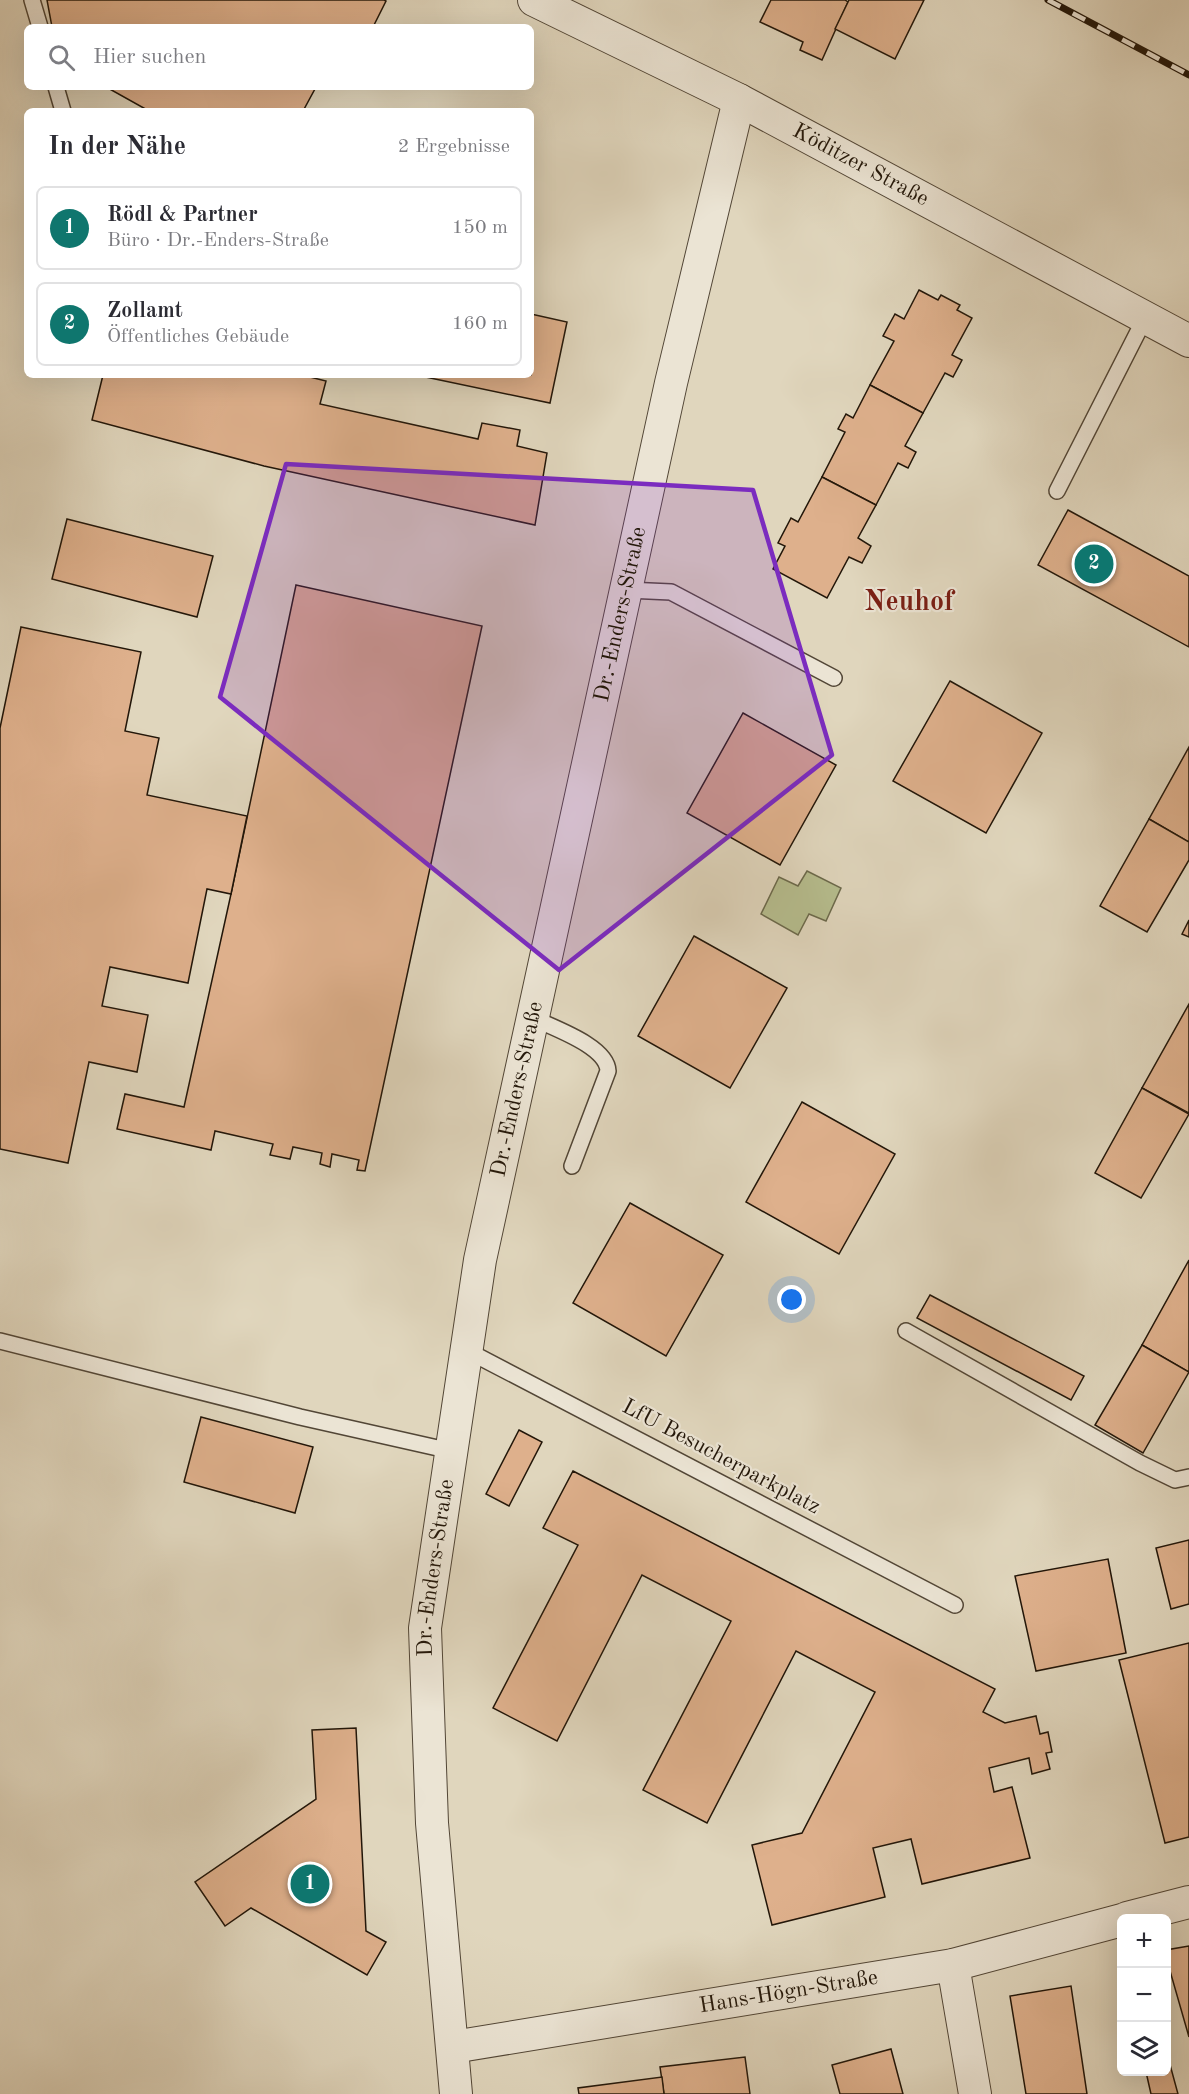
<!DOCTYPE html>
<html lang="de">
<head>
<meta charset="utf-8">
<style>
	:root { --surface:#fff; --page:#f7f7f7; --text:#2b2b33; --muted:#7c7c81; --line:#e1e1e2; --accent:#0f766e }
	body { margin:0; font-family:"Old Standard TT",serif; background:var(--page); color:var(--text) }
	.controls { position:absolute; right:18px; bottom:18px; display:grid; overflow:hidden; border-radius:9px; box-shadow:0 6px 24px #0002 }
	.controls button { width:54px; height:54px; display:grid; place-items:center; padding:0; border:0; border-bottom:2px solid var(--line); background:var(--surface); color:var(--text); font:30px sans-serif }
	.you { position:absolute; left:792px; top:1300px; width:21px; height:21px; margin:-15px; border:4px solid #fff; border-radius:50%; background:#1a73e8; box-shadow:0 0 0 9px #1a73e833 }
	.badge { display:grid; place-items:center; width:39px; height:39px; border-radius:50%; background:var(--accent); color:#fff; font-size:20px; font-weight:700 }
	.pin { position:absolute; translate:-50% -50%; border:3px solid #fff; box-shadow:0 2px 6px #0006 }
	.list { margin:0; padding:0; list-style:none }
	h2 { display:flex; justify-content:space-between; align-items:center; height:78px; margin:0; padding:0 24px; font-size:26px }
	h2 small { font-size:20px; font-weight:400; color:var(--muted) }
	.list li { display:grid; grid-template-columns:39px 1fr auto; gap:18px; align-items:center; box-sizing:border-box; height:84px; margin:0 12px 12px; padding:0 12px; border:2px solid var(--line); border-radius:9px }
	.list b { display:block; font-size:22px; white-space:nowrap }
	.list p { margin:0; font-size:20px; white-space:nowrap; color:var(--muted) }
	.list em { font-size:20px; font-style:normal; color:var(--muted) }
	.icon { flex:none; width:33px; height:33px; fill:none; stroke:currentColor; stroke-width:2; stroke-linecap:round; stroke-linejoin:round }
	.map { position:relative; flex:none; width:1189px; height:2094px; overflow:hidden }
	.search { position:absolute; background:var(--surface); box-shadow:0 6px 24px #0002; left:24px; top:24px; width:510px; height:66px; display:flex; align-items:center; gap:15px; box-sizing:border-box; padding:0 21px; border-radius:9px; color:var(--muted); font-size:22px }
	.panel { position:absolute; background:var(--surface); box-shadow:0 6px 24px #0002; left:24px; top:108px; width:510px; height:270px; border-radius:9px }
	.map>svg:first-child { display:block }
	.green { fill:#b6bd8e; stroke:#6c6a4c; stroke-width:1.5 }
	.building { fill:#deb08c; stroke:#221609; stroke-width:1.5 }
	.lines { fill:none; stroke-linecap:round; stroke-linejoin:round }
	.lane-casing { stroke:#524636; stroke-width:18 }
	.street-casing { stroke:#524636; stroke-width:34 }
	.lane { stroke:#ebe4d4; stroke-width:15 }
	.street { stroke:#ebe4d4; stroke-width:32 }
	.rail-casing { stroke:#221609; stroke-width:7 }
	.rail { stroke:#ebe4d4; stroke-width:4.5; stroke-dasharray:14; stroke-linecap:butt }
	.marked { fill:#7b2cbf; fill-opacity:0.2; stroke:#7b2cbf; stroke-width:4.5; stroke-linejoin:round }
	.labels { text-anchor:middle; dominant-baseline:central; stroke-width:4.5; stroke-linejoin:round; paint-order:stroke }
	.street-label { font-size:22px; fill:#221609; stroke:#ebe4d4 }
	.district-label { font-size:28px; font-weight:bold; fill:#7a1f14; stroke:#ebe4d4 }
</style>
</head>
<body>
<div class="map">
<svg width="1189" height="2094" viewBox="0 0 1189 2094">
	<rect width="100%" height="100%" fill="#e0d6bd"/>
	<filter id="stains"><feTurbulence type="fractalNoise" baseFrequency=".00333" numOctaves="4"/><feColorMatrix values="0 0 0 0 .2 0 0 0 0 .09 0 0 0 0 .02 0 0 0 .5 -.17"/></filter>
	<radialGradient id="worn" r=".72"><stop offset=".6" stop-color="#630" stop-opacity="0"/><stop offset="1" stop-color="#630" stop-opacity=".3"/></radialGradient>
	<!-- green -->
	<path class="green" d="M807 871 841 888 826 921 809 914 798 935 761 914 779 877 798 886Z"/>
	<!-- building -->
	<g class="building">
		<path d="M47 0H384L386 1 373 27H52Z"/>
		<path d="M771 0H845L848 2 822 60 800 50 803 42 760 22Z"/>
		<path d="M849 0H924L895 59 835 29Z"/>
		<path d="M106 87H316L303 111H149Z"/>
		<path d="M919 290 938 300 941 295 960 305 957 310 972 318 952 355 962 360 953 377 945 373 923 413 870 385 894 341 883 336 895 314 904 319Z"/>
		<path d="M531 314 567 322 550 403 416 375H531Z"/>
		<path d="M103 375H302L326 381 320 404 478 439 482 423 520 430 517 446 547 453 535 525 264 466 92 420Z"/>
		<path d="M870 385 923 413 905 446 916 452 908 468 898 463 876 505 822 477 845 432 838 429 846 414 853 418Z"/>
		<path d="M822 477 876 505 858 538 871 546 862 563 849 557 827 598 773 569 785 546 778 543 791 518 798 522Z"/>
		<path d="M1068 510 1189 576V647L1038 565Z"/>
		<path d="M67 519 213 556 197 617 52 579Z"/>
		<path d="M296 585 482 626 365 1171 357 1170 359 1160 332 1154 330 1167 320 1164 322 1153 293 1147 290 1159 270 1155 273 1144 215 1131 211 1150 117 1129 125 1094 184 1107 231 894Z"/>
		<path d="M21 627 141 652 125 731 159 738 147 795 247 816 231 894 207 889 188 983 110 967 102 1006 148 1015 137 1072 89 1062 68 1163 0 1149V728Z"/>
		<path d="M950 681 1042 733 986 833 893 781Z"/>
		<path d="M743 713 836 765 780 865 687 813Z"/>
		<path d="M1189 747V842L1149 819Z"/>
		<path d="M1149 819 1189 842V860L1147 932 1100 906Z"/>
		<path d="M1189 920V937L1182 934Z"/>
		<path d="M694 936 787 988 730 1088 638 1036Z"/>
		<path d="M1189 1004V1113L1142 1088Z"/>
		<path d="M1142 1088 1189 1114 1141 1198 1095 1173Z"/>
		<path d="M802 1102 895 1154 839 1254 746 1202Z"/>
		<path d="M630 1203 723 1255 666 1356 573 1303Z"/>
		<path d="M1189 1260V1372L1142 1345Z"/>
		<path d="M930 1295 1084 1376 1071 1400 917 1318Z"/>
		<path d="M1142 1345 1189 1372 1143 1453 1095 1425Z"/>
		<path d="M201 1417 313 1447 295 1513 184 1482Z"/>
		<path d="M519 1430 542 1442 509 1506 486 1494Z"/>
		<path d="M573 1471 995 1689 983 1712 1005 1723 1036 1716 1040 1734 1048 1732 1052 1752 1046 1753 1050 1769 1032 1774 1029 1758 989 1768 994 1792 1012 1787 1030 1858 922 1884 911 1839 873 1848 885 1897 772 1925 752 1845 802 1833 875 1692 796 1651 707 1823 643 1790 731 1621 642 1575 557 1741 493 1708 578 1545 543 1528Z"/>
		<path d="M1189 1540V1604L1171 1609 1156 1548Z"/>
		<path d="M1108 1559 1126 1653 1036 1671 1015 1576Z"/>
		<path d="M1189 1643V1837L1165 1843 1119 1660Z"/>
		<path d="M356 1728 366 1931 386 1942 367 1975 251 1908 225 1926 195 1882 316 1799 312 1730Z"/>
		<path d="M1189 1946V2037L1166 1957V1950Z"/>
		<path d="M1071 1986 1087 2094H1026L1010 1996Z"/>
		<path d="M891 2049 903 2094H840L832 2065Z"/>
		<path d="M1166 2050 1178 2094H1151L1146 2072H1166Z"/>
		<path d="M745 2057 750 2094H664L660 2067Z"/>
		<path d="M662 2077 664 2094H579L578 2088Z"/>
	</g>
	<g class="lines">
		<!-- lane casing -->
		<g class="lane-casing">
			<g id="lane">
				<path d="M32 0 40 27"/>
				<path d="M56 87 63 111"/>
				<path d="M1057 491 1145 318"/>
				<path d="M627 590 671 592 834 678"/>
				<path d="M533 1018C553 1028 607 1046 608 1071L572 1166"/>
				<path d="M906 1331 1140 1463 1175 1480 1189 1477"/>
				<path d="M0 1341 300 1417 451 1451"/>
				<path d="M466 1350 955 1605"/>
			</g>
		</g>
		<!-- street casing -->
		<g class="street-casing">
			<g id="street">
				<path id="s1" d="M534 0 739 100 1189 341"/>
				<path d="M1127 1918 1189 1902"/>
				<path d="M953 1965 975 2094"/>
				<path id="s2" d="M453 2047 953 1965 1122 1920"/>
				<path id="s3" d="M456 2094 432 1823 425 1628 480 1260 671 383 739 100"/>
			</g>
		</g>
		<!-- lane -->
		<use href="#lane" class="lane"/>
		<!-- street -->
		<use href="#street" class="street"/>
		<!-- rail casing -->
		<g class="rail-casing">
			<path id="rail" d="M1048 0 1189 75"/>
		</g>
		<!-- rail -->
		<use href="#rail" class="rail"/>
	</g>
	<!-- marked area -->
	<path class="marked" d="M286 464 753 490 832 755 559 970 220 697Z"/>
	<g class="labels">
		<!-- street labels -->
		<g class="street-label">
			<text stroke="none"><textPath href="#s1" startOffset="366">Köditzer Straße</textPath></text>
			<text stroke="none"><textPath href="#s3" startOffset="1500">Dr.-Enders-Straße</textPath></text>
			<text stroke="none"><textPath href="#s3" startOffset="1014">Dr.-Enders-Straße</textPath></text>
			<text transform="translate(721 1457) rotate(28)">LfU Besucherparkplatz</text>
			<text stroke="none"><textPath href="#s3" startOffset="528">Dr.-Enders-Straße</textPath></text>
			<text stroke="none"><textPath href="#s2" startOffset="340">Hans-Högn-Straße</textPath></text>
		</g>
		<!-- district labels -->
		<g class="district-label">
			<text x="909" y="603">Neuhof</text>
		</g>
	</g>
	<rect width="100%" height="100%" filter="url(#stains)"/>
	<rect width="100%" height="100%" fill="url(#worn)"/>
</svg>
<div class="controls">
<button>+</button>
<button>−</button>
<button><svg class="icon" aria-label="layers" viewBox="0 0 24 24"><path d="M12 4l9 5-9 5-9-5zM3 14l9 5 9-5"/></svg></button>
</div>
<div class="you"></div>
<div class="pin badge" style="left:310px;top:1884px">1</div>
<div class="pin badge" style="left:1094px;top:564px">2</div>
<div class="search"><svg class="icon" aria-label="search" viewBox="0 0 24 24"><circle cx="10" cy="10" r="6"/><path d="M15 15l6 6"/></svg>Hier suchen</div>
<section class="panel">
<h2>In der Nähe<small>2 Ergebnisse</small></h2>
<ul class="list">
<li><span class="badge">1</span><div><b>Rödl &amp; Partner</b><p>Büro · Dr.-Enders-Straße</p></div><em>150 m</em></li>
<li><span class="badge">2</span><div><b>Zollamt</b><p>Öffentliches Gebäude</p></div><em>160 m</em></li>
</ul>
</section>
</div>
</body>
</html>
